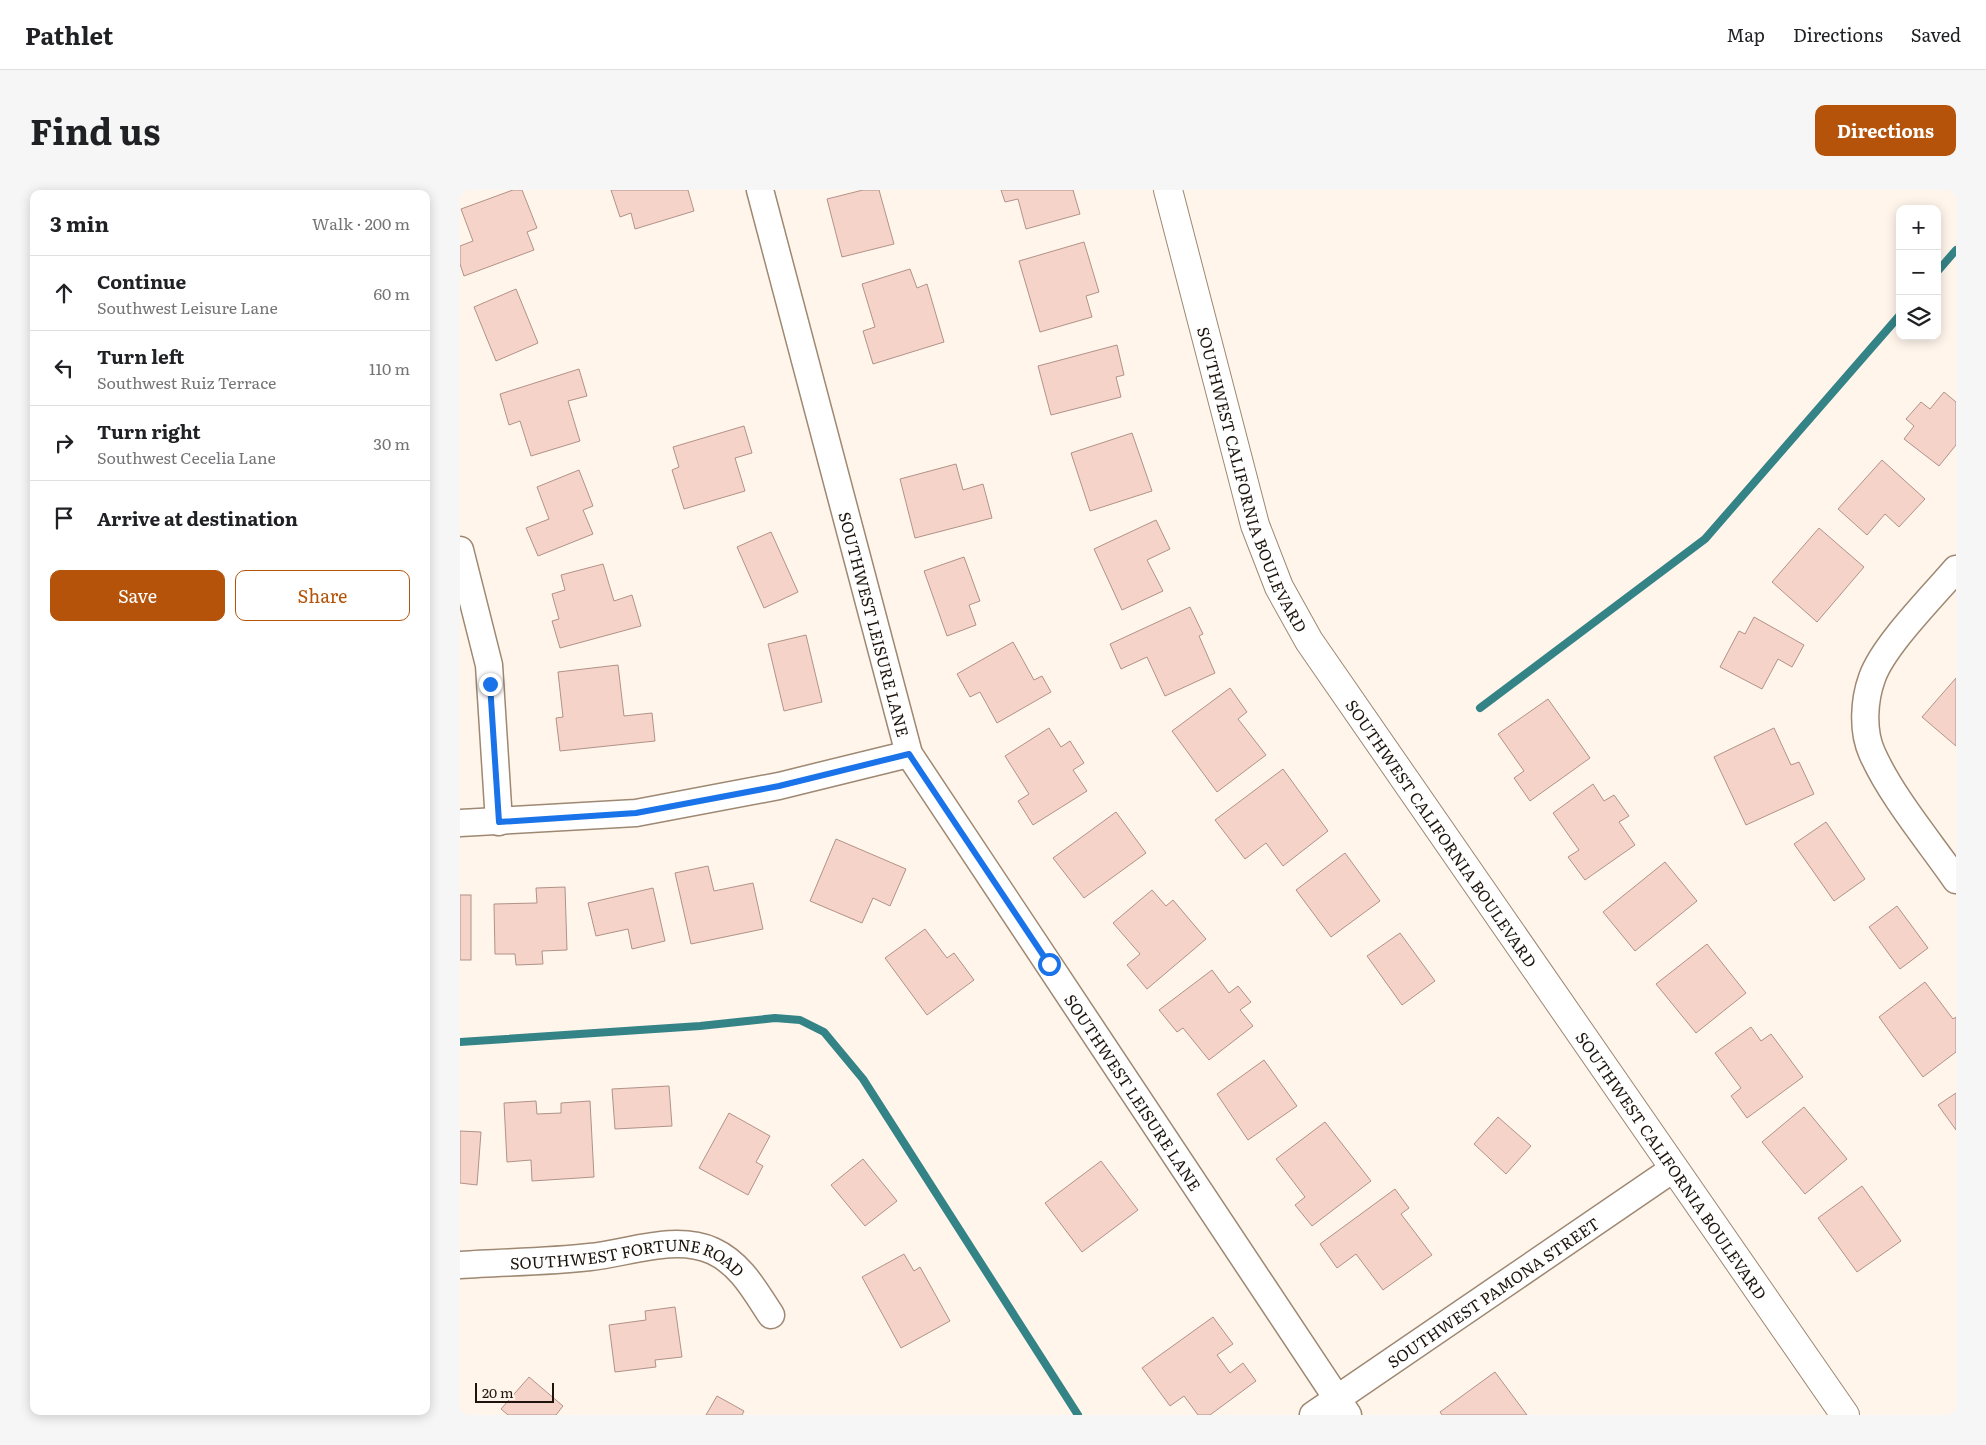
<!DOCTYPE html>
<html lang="en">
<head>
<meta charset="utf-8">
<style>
	:root { --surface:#fff; --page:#f6f6f6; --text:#202124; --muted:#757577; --line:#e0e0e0; --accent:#b45309 }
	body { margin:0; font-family:Literata,serif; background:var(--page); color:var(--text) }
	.controls { position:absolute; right:15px; top:15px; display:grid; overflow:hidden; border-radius:10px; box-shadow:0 2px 12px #0003 }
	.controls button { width:45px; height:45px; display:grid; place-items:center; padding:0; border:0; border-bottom:1px solid var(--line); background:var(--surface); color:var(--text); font:25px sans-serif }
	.scale { position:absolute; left:15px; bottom:12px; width:79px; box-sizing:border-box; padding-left:5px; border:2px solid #1e160e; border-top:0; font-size:14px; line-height:18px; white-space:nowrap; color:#1e160e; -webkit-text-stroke:4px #fff5eb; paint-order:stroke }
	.stop { position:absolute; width:15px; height:15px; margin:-11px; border:4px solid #1a73e8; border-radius:50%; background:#fff }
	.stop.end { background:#1a73e8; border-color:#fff; box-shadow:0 1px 5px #0008 }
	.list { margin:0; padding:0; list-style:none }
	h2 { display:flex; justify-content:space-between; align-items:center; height:65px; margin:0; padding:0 20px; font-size:21px }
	h2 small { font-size:16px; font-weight:400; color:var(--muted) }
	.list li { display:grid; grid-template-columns:32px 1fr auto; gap:15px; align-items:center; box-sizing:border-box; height:75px; padding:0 20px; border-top:1px solid var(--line) }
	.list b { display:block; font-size:19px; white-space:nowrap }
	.list p { margin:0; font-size:16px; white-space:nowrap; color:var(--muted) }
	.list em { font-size:16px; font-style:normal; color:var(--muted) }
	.actions { display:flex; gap:10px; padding:15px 20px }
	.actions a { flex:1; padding:11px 0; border:1px solid var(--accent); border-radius:10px; text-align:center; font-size:18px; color:var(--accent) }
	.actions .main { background:var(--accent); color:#fff }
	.icon { flex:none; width:28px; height:28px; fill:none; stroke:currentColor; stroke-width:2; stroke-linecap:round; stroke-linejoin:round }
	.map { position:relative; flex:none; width:1496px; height:1225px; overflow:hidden; border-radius:10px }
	header { display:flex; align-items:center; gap:30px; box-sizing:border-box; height:70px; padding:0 25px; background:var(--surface); border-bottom:1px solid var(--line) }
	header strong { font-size:24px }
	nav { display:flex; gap:28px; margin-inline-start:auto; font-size:18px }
	.intro { display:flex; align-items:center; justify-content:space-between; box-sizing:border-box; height:120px; padding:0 30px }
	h1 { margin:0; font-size:35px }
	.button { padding:12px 22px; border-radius:10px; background:var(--accent); color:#fff; font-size:18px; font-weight:700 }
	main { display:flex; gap:30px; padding:0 30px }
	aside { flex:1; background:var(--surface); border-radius:10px; box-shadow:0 2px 12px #0003 }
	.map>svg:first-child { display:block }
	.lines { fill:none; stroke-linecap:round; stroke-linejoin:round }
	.stream { stroke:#348386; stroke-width:8 }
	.building { fill:#f5d3c9; stroke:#b19288 }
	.street-casing { stroke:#9e8872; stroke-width:29 }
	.secondary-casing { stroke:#9e8872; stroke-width:30 }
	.street { stroke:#fff; stroke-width:26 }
	.secondary { stroke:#fff; stroke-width:28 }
	.route { stroke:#1a73e8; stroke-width:6 }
	.labels { text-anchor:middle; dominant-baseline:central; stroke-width:4; stroke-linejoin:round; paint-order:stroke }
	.street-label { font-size:16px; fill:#1e160e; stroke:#fff5eb }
</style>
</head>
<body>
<header>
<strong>Pathlet</strong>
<nav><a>Map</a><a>Directions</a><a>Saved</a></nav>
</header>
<div class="intro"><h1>Find us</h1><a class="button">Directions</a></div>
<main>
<aside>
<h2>3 min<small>Walk · 200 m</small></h2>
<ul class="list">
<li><svg class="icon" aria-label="ahead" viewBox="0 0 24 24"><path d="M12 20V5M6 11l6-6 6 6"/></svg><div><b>Continue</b><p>Southwest Leisure Lane</p></div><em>60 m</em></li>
<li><svg class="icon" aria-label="left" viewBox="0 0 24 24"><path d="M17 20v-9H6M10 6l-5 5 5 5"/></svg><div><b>Turn left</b><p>Southwest Ruiz Terrace</p></div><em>110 m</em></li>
<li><svg class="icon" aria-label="right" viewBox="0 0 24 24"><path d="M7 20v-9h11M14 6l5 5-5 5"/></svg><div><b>Turn right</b><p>Southwest Cecelia Lane</p></div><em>30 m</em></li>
<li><svg class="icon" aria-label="arrive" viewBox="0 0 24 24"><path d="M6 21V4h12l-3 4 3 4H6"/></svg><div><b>Arrive at destination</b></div></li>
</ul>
<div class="actions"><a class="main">Save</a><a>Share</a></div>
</aside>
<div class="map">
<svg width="1496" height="1225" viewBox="0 0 1496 1225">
	<rect width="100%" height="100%" fill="#fff5eb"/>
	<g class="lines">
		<!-- stream -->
		<g class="stream">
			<path d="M1477 82 1496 60"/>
			<path d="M1020 518 1245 349 1440 125"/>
			<path d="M0 852 240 836 315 828 340 830 364 842 403 889 618 1225"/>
		</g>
	</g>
	<!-- building -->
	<g class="building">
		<path d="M53 0H62L77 38 67 42 74 60 4 86 0 74V56L13 51 1 19Z"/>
		<path d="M151 0H228L234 21 175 39 171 23 160 27Z"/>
		<path d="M403 0H419L434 54 382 67 367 9Z"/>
		<path d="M541 0H613L620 24 566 39 558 9 545 12Z"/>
		<path d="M624 52 639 102 626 106 632 127 580 142 559 71Z"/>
		<path d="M450 79 457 98 467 94 484 152 413 174 403 141 415 137 402 94Z"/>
		<path d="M56 99 78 153 36 171 14 117Z"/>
		<path d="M657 155 664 185 656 187 661 207 591 225 578 176Z"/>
		<path d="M119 179 127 206 108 211 120 251 71 266 60 231 49 235 40 204Z"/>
		<path d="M1484 202 1496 212V255L1479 276 1444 249 1454 236 1446 229 1461 212 1470 219Z"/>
		<path d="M284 236 292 263 275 268 285 301 224 319 212 280 219 277 213 257Z"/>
		<path d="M672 243 692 301 630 321 611 263Z"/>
		<path d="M1422 270 1465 309 1439 337 1425 324 1407 345 1378 319Z"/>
		<path d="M496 274 503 300 523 294 532 328 455 348 440 289Z"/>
		<path d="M119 280 133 316 123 320 133 344 78 366 66 338 89 329 77 297Z"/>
		<path d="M696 330 710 359 687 370 703 401 662 420 634 359Z"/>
		<path d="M1359 338 1404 377 1357 432 1312 392Z"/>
		<path d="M311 342 338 402 304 418 277 357Z"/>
		<path d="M504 367 520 411 509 415 516 435 487 446 464 381Z"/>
		<path d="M143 374 154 411 172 405 181 436 100 458 92 431 99 429 92 404 105 400 101 385Z"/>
		<path d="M730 417 743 444 739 446 755 483 705 506 687 467 661 479 650 454Z"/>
		<path d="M1294 427 1344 455 1332 477 1318 469 1302 499 1260 477 1279 441 1285 444Z"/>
		<path d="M346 445 362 512 324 521 308 454Z"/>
		<path d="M553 452 574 490 582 486 591 502 537 533 520 502 510 507 497 484Z"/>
		<path d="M158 475 164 526 192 523 195 551 100 561 96 528 103 527 98 482Z"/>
		<path d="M1496 488V556L1462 527Z"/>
		<path d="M770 498 787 522 778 529 806 565 757 602 712 541Z"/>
		<path d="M1088 509 1130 568 1070 611 1054 588 1064 581 1038 544Z"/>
		<path d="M589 538 601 557 610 551 624 573 613 580 627 601 573 635 558 611 569 604 545 566Z"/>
		<path d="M1314 538 1331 575 1339 572 1354 604 1286 635 1254 567Z"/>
		<path d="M823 579 868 641 823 676 806 653 785 669 755 630Z"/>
		<path d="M1133 594 1144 611 1154 605 1169 626 1159 632 1175 655 1125 690 1108 667 1119 660 1093 623Z"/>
		<path d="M656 622 686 663 624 708 593 668Z"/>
		<path d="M1366 632 1405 689 1374 711 1334 654Z"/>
		<path d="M376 649 446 679 430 716 413 708 402 733 350 711Z"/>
		<path d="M885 663 920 711 871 747 836 700Z"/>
		<path d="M1205 672 1237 711 1175 761 1143 722Z"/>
		<path d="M248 676 254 701 293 693 303 739 231 754 215 683Z"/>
		<path d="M105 697 107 760 82 761 83 774 56 775 55 764H35L34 714 77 713 76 698Z"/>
		<path d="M193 698 205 751 172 759 168 739 136 746 128 713Z"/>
		<path d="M692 700 706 716 713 710 746 749 687 799 667 775 680 764 653 733Z"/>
		<rect x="0" y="705" width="11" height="65"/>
		<path d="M1437 716 1468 758 1440 779 1409 737Z"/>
		<path d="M465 739 487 768 494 763 514 790 467 825 425 768Z"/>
		<path d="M940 743 975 791 942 815 907 766Z"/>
		<path d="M1247 754 1286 803 1236 843 1196 794Z"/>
		<path d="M752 780 769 803 778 796 791 812 780 820 793 836 749 870 723 838 717 842 699 820Z"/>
		<path d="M1465 792 1493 829 1496 827V862L1463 887 1419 827Z"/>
		<path d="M1291 837 1301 851 1311 844 1343 887 1287 928 1271 906 1281 898 1255 863Z"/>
		<path d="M804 870 837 916 788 950 757 904Z"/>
		<path d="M209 896 212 936 155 939 152 899Z"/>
		<path d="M1496 903V940L1478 915Z"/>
		<path d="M76 911 77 924 101 923V913L130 911 134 987 72 991 71 970 47 972 44 913Z"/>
		<path d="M1344 917 1387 969 1345 1004 1302 952Z"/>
		<path d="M269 923 310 946 296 972 303 976 288 1005 239 978Z"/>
		<path d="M1038 927 1071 956 1046 984 1014 954Z"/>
		<path d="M865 932 911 991 852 1036 835 1015 845 1007 816 969Z"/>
		<path d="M0 941 21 942 17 995 0 993Z"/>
		<path d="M403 969 437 1011 405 1036 371 995Z"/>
		<path d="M641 971 678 1020 622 1062 585 1013Z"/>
		<path d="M1402 996 1441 1051 1397 1082 1358 1028Z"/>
		<path d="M935 999 949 1018 941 1024 972 1065 923 1100 896 1064 877 1078 860 1054Z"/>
		<path d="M444 1064 454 1081 460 1077 490 1131 441 1158 402 1087Z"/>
		<path d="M215 1117 222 1167 195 1170 196 1177 155 1182 149 1135 186 1130 185 1121Z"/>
		<path d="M753 1127 773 1154 757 1165 770 1183 783 1173 796 1191 750 1225H738L724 1206 710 1216 682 1178Z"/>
		<path d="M1035 1182 1067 1225H982L980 1222Z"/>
		<path d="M69 1187 103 1216 96 1225H48L41 1219Z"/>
		<path d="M257 1206 284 1221 282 1225H246Z"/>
	</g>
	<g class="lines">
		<!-- street casing -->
		<g class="street-casing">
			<g id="street">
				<path id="s1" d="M300 0 449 564 888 1225"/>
				<path d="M0 360 29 475 39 632"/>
				<path d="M1496 379C1473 406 1423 456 1412 488 1404 510 1402 541 1412 563 1431 606 1469 651 1496 690"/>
				<path d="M0 633 176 623 319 596 449 564"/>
				<path id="s2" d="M0 1075C43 1072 87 1072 130 1067 169 1063 215 1044 253 1061 281 1074 295 1101 311 1125"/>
				<path id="s3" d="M853 1225 1213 979"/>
			</g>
		</g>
		<!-- secondary casing -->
		<g class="secondary-casing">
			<g id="secondary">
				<path id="s4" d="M708 0 795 335 819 397 849 451 1385 1225"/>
			</g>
		</g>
		<!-- street -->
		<use href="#street" class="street"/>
		<!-- secondary -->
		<use href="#secondary" class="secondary"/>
	</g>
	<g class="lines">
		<!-- route -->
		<path class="route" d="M30 494 39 632 176 623 319 596 449 564 589 774"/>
	</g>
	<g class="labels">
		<!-- street labels -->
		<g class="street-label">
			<text stroke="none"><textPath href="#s4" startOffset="302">SOUTHWEST CALIFORNIA BOULEVARD</textPath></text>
			<text stroke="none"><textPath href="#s1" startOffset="449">SOUTHWEST LEISURE LANE</textPath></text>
			<text stroke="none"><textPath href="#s4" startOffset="708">SOUTHWEST CALIFORNIA BOULEVARD</textPath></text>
			<text stroke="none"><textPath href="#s1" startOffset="989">SOUTHWEST LEISURE LANE</textPath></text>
			<text stroke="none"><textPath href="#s4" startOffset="1112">SOUTHWEST CALIFORNIA BOULEVARD</textPath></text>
			<text stroke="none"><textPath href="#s2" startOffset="171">SOUTHWEST FORTUNE ROAD</textPath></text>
			<text stroke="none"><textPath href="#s3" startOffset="218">SOUTHWEST PAMONA STREET</textPath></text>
		</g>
	</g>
</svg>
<div class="controls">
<button>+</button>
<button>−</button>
<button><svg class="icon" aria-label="layers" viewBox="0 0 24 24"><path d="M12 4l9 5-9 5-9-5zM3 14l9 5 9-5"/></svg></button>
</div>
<div class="scale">20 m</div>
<div class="stop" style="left:589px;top:774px"></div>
<div class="stop end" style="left:30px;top:494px"></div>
</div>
</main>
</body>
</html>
